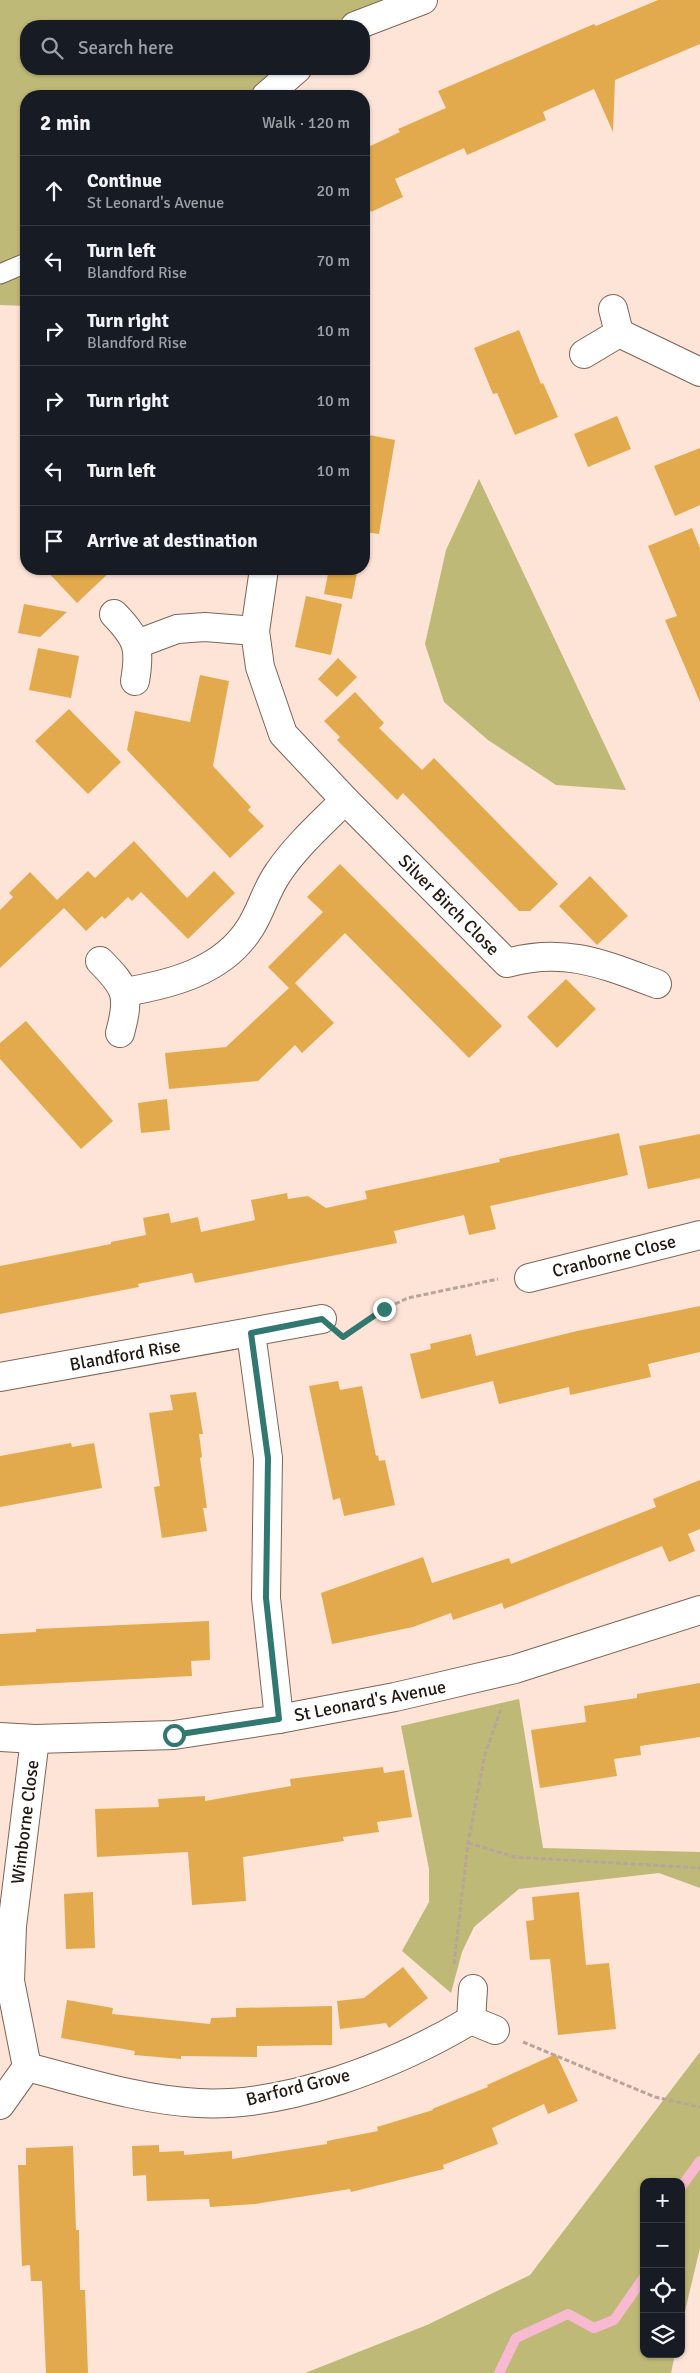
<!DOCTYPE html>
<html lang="en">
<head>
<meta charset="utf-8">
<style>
	:root { --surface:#171b24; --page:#242831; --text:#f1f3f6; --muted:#9ea1a6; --line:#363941 }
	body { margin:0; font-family:Signika,sans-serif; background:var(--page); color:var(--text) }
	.controls { position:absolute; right:15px; bottom:15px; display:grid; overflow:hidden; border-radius:10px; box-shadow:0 1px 4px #0004 }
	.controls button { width:45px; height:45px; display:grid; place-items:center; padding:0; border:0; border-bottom:1px solid var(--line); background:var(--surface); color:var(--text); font:25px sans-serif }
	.stop { position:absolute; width:15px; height:15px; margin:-11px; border:4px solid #307870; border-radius:50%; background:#fff }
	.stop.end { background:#307870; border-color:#fff; box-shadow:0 1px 5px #0008 }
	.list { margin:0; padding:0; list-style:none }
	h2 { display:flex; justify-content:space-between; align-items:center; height:65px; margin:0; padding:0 20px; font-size:21px }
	h2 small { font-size:16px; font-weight:400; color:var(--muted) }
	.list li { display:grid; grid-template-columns:32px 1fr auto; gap:15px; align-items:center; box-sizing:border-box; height:70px; padding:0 20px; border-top:1px solid var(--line) }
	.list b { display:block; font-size:19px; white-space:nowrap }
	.list p { margin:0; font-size:16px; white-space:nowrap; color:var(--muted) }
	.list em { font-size:16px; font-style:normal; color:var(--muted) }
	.icon { flex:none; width:28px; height:28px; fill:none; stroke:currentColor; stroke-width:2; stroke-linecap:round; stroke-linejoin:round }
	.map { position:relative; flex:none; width:700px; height:2373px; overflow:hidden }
	.search { position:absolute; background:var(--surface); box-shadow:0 1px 4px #0004; left:20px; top:20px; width:350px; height:55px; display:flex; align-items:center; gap:12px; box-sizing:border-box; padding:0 18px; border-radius:20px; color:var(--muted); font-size:19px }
	.panel { position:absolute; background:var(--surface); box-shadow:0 1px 4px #0004; left:20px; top:90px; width:350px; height:485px; border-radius:20px }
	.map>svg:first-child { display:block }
	.green { fill:#bfb978 }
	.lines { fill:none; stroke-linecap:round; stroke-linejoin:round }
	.stream { stroke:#f8bad1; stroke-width:10 }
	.building { fill:#e3aa4d }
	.service-casing { stroke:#7e6455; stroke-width:21 }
	.minor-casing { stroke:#7e6455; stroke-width:30 }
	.path { stroke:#b8a499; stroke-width:3; stroke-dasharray:5 2.5; stroke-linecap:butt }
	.service { stroke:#fff; stroke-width:19 }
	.minor { stroke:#fff; stroke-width:28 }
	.route { stroke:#307870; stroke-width:6 }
	.labels { text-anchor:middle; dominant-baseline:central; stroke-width:5; stroke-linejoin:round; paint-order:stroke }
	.street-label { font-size:18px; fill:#221711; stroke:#fff }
</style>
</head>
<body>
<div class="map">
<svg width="700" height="2373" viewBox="0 0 700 2373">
	<rect width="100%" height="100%" fill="#fde4d7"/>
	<!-- green -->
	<g class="green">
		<path d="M0 0H383L327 26H26V69H278L246 96H26V306L0 305Z"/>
		<path d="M479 479 626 790 556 785 488 740 444 702 425 644 446 550Z"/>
		<path d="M519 1699 543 1848 700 1852V1888L659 1873 519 1889 474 1927 462 1952 451 1993 402 1951 429 1902V1869L401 1726Z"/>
		<path d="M700 2052V2248L681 2328V2182H644V2354H675L671 2373H305L427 2325 530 2275Z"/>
	</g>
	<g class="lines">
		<!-- stream -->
		<g class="stream">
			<path d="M681 2187 700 2161"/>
			<path d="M499 2373 516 2338 568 2314 594 2328 614 2320 644 2277"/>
		</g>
	</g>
	<!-- building -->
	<g class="building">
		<path d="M658 0H700V44L615 80 613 132 594 89 543 112 546 120 467 155 464 148 395 179 403 197 371 212 364 196V149L400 132 398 129 446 108 438 91 594 24 596 26Z"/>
		<path d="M519 330 541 384 543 383 558 417 515 435 497 393 493 394 474 348Z"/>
		<path d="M617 416 631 449 588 467 574 434Z"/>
		<path d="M364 434 395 440 379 534 364 532Z"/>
		<path d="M700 448V505L675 516 654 466Z"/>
		<path d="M692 528 700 548V702L665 620 677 616 648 546Z"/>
		<path d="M45 569H113L77 603Z"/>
		<path d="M329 569 357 573 352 599 324 594Z"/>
		<path d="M306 596 342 604 331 655 295 647Z"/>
		<path d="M24 604 67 612 40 637 18 633Z"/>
		<path d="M38 648 79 656 71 698 29 690Z"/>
		<path d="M338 658 357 677 337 697 318 679Z"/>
		<path d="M200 675 229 681 213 766 251 807 248 810 264 826 230 858 127 750 135 711 190 722Z"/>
		<path d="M355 692 384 723 379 728 422 770 434 758 558 884 530 911H519L403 793 397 800 337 740 340 737 324 721Z"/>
		<path d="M69 709 121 762 88 794 35 741Z"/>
		<path d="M134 841 187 898 214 871 235 893 188 939 141 892 132 901 128 897 105 919 102 916 86 931 64 908 0 968V910L13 897 9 893 30 872 57 900 88 871 95 878Z"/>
		<path d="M340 864 502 1026 469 1058 345 933 295 983 334 1023 302 1053 295 1045 258 1081 169 1089 165 1053 226 1047 289 988 268 967 323 912 307 897Z"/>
		<path d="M590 876 628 916 597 945 559 906Z"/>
		<path d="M566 979 596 1009 557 1048 527 1017Z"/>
		<path d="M26 1021 113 1121 81 1149 0 1059V1043Z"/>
		<path d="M167 1099 170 1130 141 1133 138 1103Z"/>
		<path d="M619 1133 628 1175 490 1206 496 1229 469 1235 464 1215 394 1231 397 1243 195 1283 192 1273 138 1284 139 1287 0 1314V1266L111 1244V1242L146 1235 143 1218 169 1213 171 1223 198 1217 201 1232 255 1220 251 1200 287 1193 288 1199 308 1196 326 1208 367 1199 365 1191 500 1162 499 1159Z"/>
		<path d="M700 1134V1178L648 1189 639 1146Z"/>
		<path d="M700 1306V1352L648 1364 651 1377 570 1395 569 1387 499 1404 493 1381 421 1399 410 1354 431 1349 430 1344 471 1334 476 1356 577 1331Z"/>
		<path d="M338 1381 340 1390 362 1386 376 1456 378 1455 379 1461 385 1460 395 1505 344 1516 340 1498 333 1500 309 1386Z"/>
		<path d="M196 1392 203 1434H199L202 1457 200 1458 207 1508H203L207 1531 162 1538 154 1487 160 1486 149 1413 173 1410 170 1395Z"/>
		<path d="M71 1443 72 1447 94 1443 102 1488 0 1507V1456Z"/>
		<path d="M700 1480V1529L688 1534 695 1551 669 1562 662 1546 504 1609 502 1603 453 1620 451 1613 413 1627 332 1644 321 1593 423 1557 432 1583 509 1558 511 1564 656 1507 653 1499Z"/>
		<path d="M209 1621 210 1660 191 1661 192 1676 0 1686V1634L36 1632V1629Z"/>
		<path d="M700 1683V1737L640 1746 641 1755 614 1759 617 1776 540 1788 531 1730 586 1722 584 1706 637 1698V1694Z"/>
		<path d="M383 1767 384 1773 404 1770 412 1817 377 1822 379 1832 343 1837 344 1841 243 1857 246 1901 192 1905 188 1852 97 1857 95 1809 159 1807 158 1799 205 1796V1801L291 1786 290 1779Z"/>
		<path d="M93 1892 95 1948 66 1949 64 1894Z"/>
		<path d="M579 1892 586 1965 609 1963 616 2029 558 2035 550 1959 530 1960 526 1921 534 1920 532 1897Z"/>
		<path d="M403 1967 428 1998 389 2028 386 2023 340 2029 337 2001 364 1998Z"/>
		<path d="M67 2000 113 2008 112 2014 210 2024 211 2018 236 2017V2008L332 2006V2045L257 2046V2057L181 2056V2059L134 2055 135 2051 61 2038Z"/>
		<path d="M556 2054 578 2101 548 2114 544 2104 492 2128 498 2144 443 2165 444 2169 351 2192 350 2189 255 2204 210 2207 209 2199 147 2201 146 2175 133 2176 132 2146 159 2145V2152L184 2151V2155L232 2151V2159L327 2144V2141L378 2131 377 2127 433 2110 432 2109 488 2087 487 2085Z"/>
		<path d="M73 2146 76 2230H79L80 2290H85L88 2373H46L42 2281H31L30 2265 22 2266 18 2165H26V2148Z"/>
	</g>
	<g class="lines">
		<!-- service casing -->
		<g class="service-casing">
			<path id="service" d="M0 274 26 263"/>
		</g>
		<!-- minor casing -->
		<g class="minor-casing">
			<g id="minor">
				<path d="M355 26 423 0"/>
				<path d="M266 96 297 69"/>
				<path d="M619 333 700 372"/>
				<path d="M584 354 619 333 613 309"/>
				<path d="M264 569 255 631 260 667 283 734 345 800 507 963C565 947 603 964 657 984"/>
				<path d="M114 614C137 638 141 647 135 681"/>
				<path d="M137 644 177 629 205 627 255 631"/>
				<path d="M100 961C127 988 130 996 120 1033"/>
				<path d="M125 992C172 984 223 971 250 928 261 911 266 890 278 873 296 846 321 824 345 800"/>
				<path d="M529 1278 700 1235"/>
				<path d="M251 1333 268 1458 266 1598 279 1719"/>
				<path d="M0 1377 322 1319"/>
				<path d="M0 1737 35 1739 174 1735 279 1719 395 1697 515 1669 700 1610"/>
				<path d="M473 1989 471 2020 495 2030"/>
				<path d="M27 2067C82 2081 140 2100 198 2103 286 2108 396 2065 471 2020"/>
				<path d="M0 2105 27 2067 10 1981 12 1926 35 1739"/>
			</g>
		</g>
		<!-- path -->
		<g class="path">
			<path d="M351 1332 384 1309 408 1298 498 1279"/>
			<path d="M468 1843 515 1857 700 1868"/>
			<path d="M454 1964 468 1843 485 1754 502 1706"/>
			<path d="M523 2042 655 2097 700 2107"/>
		</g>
		<!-- service -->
		<use href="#service" class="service"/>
		<!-- minor -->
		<use href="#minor" class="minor"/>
	</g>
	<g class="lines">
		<!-- route -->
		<path class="route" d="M174 1735 279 1719 266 1598 268 1458 251 1333 322 1319 343 1337 384 1309"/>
	</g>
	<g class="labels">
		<!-- street labels -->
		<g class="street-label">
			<text transform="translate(449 905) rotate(45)">Silver Birch Close</text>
			<text transform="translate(614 1256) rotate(-14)">Cranborne Close</text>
			<text transform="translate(125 1355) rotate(-10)">Blandford Rise</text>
			<text transform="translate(370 1701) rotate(-11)">St Leonard's Avenue</text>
			<text transform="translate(25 1822) rotate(-83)">Wimborne Close</text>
			<text transform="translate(298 2087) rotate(-14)">Barford Grove</text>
		</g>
	</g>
</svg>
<div class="controls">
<button>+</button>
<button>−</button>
<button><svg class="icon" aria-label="locate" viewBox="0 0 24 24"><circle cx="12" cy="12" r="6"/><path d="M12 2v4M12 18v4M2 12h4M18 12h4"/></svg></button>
<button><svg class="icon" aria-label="layers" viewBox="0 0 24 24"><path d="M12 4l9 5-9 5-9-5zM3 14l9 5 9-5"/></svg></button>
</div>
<div class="stop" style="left:174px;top:1735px"></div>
<div class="stop end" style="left:384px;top:1309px"></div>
<div class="search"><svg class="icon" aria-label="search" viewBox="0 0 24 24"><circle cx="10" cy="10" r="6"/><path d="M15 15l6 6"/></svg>Search here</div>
<section class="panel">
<h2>2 min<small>Walk · 120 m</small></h2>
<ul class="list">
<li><svg class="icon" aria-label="ahead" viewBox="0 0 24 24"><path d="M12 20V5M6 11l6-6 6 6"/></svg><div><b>Continue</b><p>St Leonard's Avenue</p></div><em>20 m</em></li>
<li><svg class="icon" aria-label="left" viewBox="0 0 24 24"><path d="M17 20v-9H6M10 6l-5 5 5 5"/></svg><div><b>Turn left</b><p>Blandford Rise</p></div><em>70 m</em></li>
<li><svg class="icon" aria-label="right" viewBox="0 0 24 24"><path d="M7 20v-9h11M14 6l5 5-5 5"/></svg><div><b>Turn right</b><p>Blandford Rise</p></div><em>10 m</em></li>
<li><svg class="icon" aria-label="right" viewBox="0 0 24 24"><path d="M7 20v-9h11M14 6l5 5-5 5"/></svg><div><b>Turn right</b></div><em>10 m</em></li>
<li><svg class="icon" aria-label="left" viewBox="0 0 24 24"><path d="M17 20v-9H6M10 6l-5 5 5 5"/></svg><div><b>Turn left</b></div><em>10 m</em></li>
<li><svg class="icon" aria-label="arrive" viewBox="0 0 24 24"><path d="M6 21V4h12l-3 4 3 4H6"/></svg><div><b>Arrive at destination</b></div></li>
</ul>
</section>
</div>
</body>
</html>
